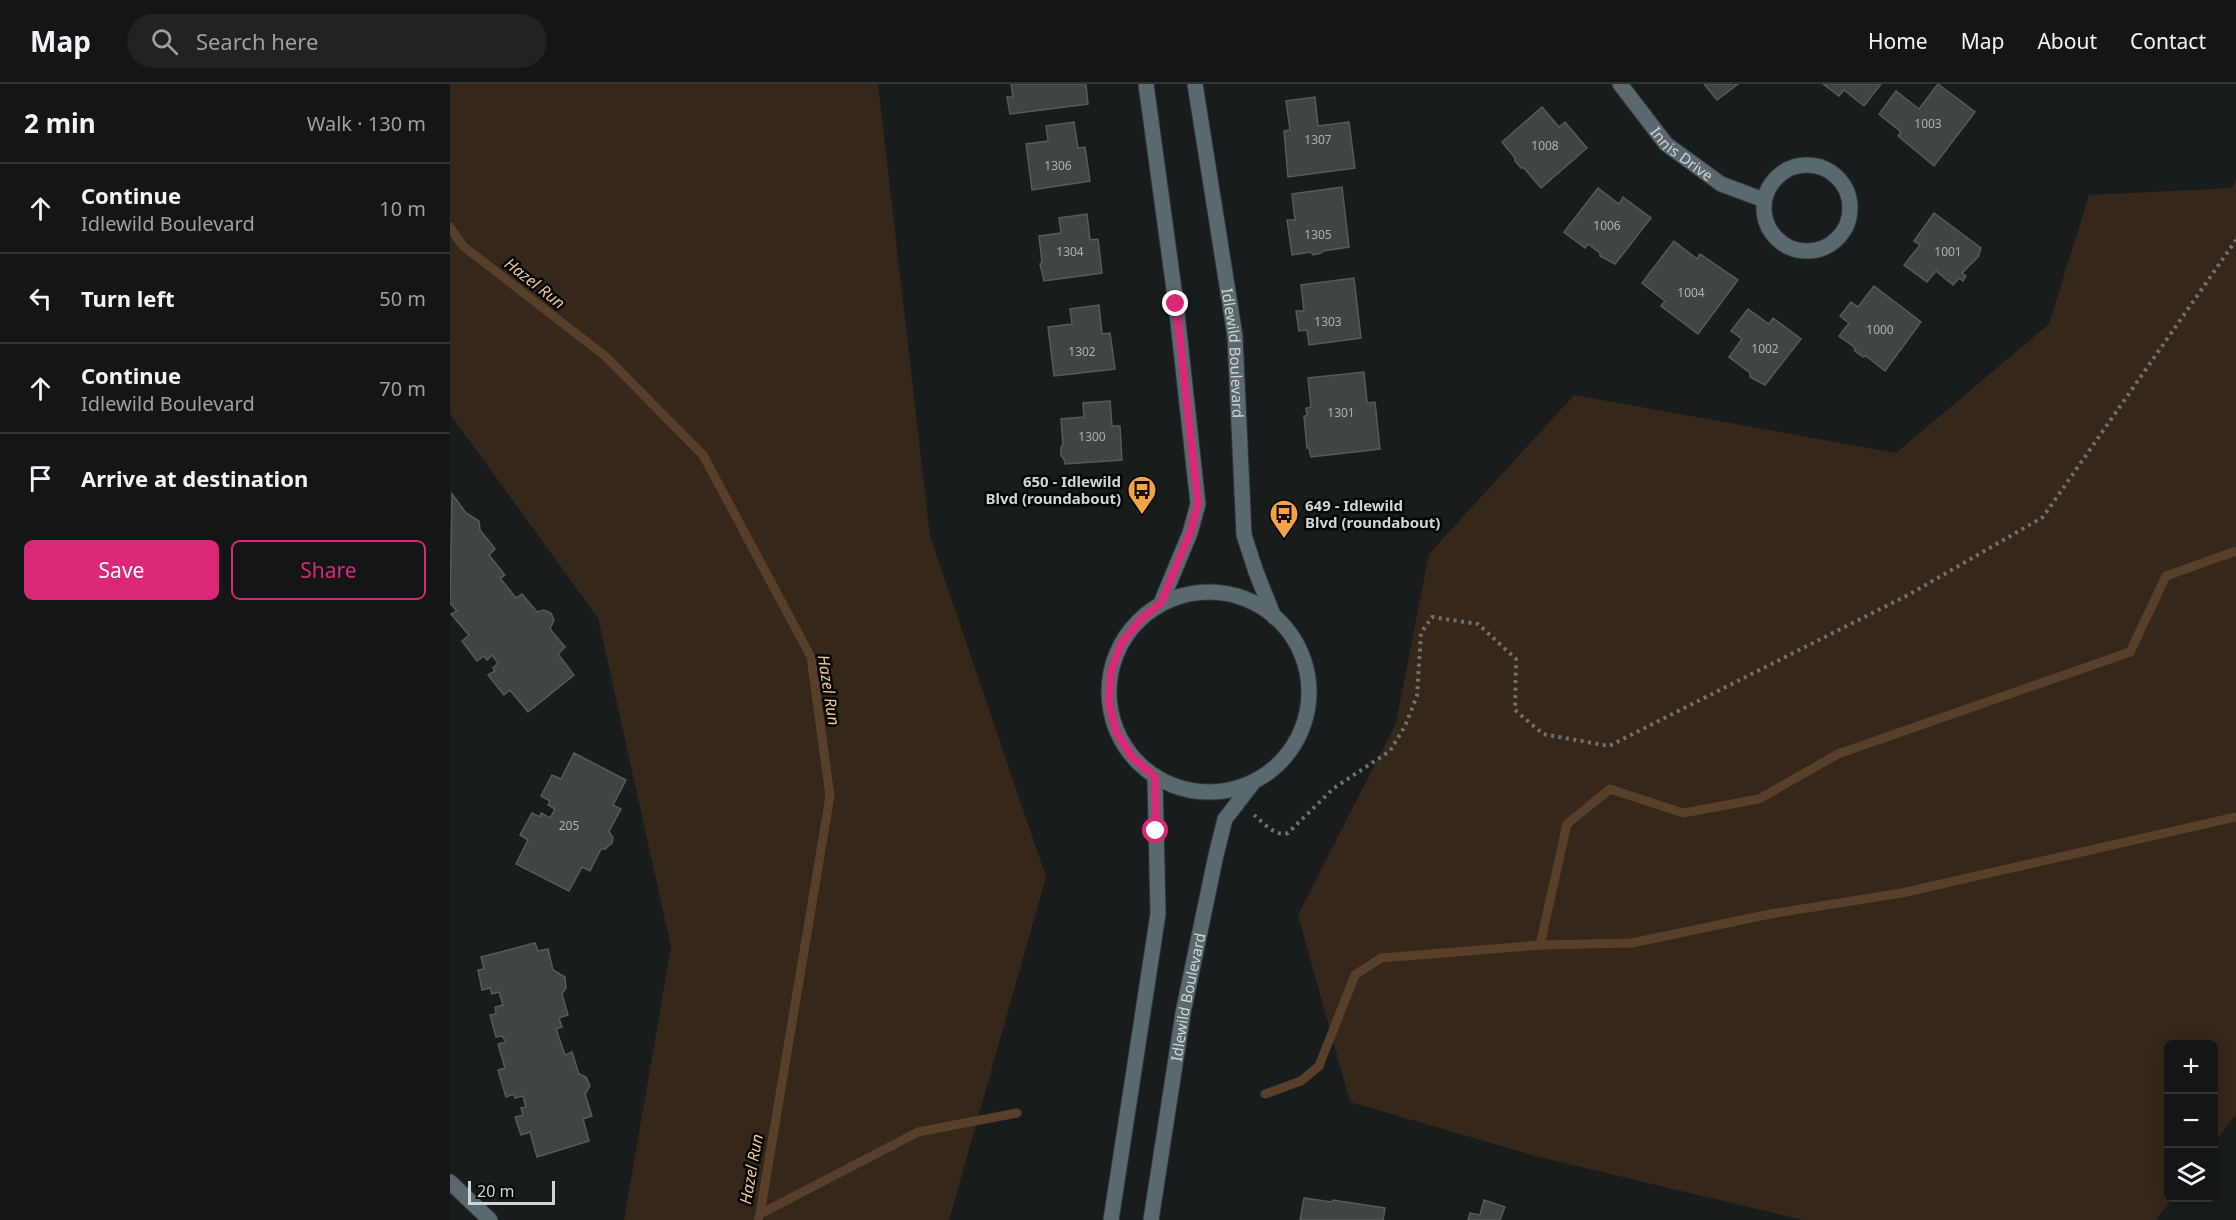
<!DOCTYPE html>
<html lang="en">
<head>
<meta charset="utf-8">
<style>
	:root { --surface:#131516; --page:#202223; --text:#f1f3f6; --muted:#9d9fa1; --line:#323435; --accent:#db2777 }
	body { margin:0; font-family:"Noto Sans",sans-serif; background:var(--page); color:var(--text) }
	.controls { position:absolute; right:18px; bottom:18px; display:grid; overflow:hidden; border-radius:9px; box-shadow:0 3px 15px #0003 }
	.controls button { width:54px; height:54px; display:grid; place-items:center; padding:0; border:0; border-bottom:2px solid var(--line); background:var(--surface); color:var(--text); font:30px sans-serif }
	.scale { position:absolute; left:18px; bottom:15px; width:87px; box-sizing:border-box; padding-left:6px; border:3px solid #d1d4d4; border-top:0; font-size:16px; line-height:21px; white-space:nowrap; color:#d1d4d4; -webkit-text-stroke:4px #050707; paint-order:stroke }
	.stop { position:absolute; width:18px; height:18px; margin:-14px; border:4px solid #db2777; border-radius:50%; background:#fff }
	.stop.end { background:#db2777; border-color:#fff; box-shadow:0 2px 6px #0008 }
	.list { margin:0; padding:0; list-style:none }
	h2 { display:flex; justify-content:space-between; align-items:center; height:78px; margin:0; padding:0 24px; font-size:26px }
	h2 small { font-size:20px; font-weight:400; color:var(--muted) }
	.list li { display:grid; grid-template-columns:39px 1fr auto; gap:18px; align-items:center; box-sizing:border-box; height:90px; padding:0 24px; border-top:2px solid var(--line) }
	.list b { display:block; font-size:22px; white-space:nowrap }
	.list p { margin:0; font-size:20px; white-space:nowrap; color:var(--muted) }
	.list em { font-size:20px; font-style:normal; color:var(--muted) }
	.actions { display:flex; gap:12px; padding:18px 24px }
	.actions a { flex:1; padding:14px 0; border:2px solid var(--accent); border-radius:9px; text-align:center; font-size:21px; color:var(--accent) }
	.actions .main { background:var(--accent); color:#fff }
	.icon { flex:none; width:33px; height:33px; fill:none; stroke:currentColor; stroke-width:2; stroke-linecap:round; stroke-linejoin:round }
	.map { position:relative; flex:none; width:1786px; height:1136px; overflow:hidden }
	header { display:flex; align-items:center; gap:36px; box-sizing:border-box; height:84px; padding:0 30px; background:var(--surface); border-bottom:2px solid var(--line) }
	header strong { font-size:28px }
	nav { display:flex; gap:33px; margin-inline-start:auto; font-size:21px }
	.search { width:420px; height:54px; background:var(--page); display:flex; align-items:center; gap:15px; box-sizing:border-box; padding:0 21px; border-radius:33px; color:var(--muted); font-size:22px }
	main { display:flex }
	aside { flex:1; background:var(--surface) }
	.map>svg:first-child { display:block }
	.green { fill:#35271a }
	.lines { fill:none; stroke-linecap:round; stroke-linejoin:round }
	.stream { stroke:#573f29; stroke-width:9 }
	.building { fill:#404445; stroke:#555a5b; stroke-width:1.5 }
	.minor-casing { stroke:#333637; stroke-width:17 }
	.path { stroke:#6e7172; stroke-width:4; stroke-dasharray:3 4.5; stroke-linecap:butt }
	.minor { stroke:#59696e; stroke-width:15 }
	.route { stroke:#db2777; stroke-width:8 }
	.labels { text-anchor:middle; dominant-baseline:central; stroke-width:5; stroke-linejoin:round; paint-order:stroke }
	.number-label { font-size:12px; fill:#adb0b0 }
	.street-label { font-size:15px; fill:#d1d4d4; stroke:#050707 }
	.poi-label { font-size:15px; font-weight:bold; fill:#d1d4d4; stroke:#050707; text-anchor:end }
	.water-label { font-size:16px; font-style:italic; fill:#f2c498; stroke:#050707 }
</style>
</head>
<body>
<header>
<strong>Map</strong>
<div class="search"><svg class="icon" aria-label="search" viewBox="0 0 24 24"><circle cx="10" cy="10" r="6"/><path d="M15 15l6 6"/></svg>Search here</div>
<nav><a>Home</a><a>Map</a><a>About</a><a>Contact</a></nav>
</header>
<main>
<aside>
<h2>2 min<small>Walk · 130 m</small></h2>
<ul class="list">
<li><svg class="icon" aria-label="ahead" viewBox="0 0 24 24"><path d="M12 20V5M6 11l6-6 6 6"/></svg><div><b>Continue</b><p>Idlewild Boulevard</p></div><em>10 m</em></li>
<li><svg class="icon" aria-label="left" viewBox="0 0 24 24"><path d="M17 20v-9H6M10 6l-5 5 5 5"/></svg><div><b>Turn left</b></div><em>50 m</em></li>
<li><svg class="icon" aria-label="ahead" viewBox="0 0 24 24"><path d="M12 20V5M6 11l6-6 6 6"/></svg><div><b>Continue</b><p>Idlewild Boulevard</p></div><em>70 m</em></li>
<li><svg class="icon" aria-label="arrive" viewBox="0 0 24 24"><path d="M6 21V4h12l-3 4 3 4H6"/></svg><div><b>Arrive at destination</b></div></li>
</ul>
<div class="actions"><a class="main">Save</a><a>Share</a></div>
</aside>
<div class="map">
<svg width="1786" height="1136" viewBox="0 0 1786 1136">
	<rect width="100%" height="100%" fill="#191c1d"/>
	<!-- green -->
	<g class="green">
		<path d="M0 0H428L480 452 596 793 499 1136H174L221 863 148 534 0 330Z"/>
		<path d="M1786 95V1030L1764 1060V960H1718V1114H1723L1706 1136H1353L1085 1072 900 1018 848 831 946 639 979 470 1124 311 1446 369 1599 240 1639 111 1782 104Z"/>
	</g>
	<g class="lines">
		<!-- stream -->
		<g class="stream">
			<path d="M0 143 13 162 155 272 253 371 361 573 380 712 310 1130 308 1136"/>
			<path d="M1090 861 1182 859 1320 830 1452 809 1786 733"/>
			<path d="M815 1010 851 997 869 982 905 891 931 874 1090 861 1117 740 1160 705 1233 729 1309 715 1388 670 1680 568 1716 492 1786 467"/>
			<path d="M310 1130 468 1048 567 1029"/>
		</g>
	</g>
	<!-- building -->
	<g class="building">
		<path d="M561 0H636L638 20 560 30 557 13H563Z"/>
		<path d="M1254 0H1288L1267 16Z"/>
		<path d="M1373 0H1431L1414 22 1394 6 1389 12Z"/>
		<path d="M1488 0 1525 28 1484 82 1448 52 1451 48 1429 30 1446 7 1469 25Z"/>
		<path d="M865 13 868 42 899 38 905 84 838 93 834 47 840 46 836 17Z"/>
		<path d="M1092 23 1109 43 1115 38 1137 64 1091 104 1074 84H1071L1065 77V74L1052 58Z"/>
		<path d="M624 38 628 64 635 63 640 97 582 106 576 60 598 57 596 42Z"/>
		<path d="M892 103 899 163 873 167 871 169 863 171 861 168 842 171 837 136H845L842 110Z"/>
		<path d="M1148 104 1169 120 1173 113 1201 134 1165 180 1150 172V169L1138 160 1135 164 1114 148Z"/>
		<path d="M1484 129 1531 164 1528 173 1512 189 1516 192 1513 197 1509 194 1503 201 1486 187 1477 198 1454 181 1470 161 1464 157Z"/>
		<path d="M637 130 640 156 648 155 652 189 594 197 590 180 592 178 589 152 611 149 609 134Z"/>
		<path d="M1224 157 1247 175 1250 170 1288 196 1248 250 1211 222 1215 217 1192 199Z"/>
		<path d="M904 194 911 254 859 261 857 246 849 247 846 227H854L851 201Z"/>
		<path d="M1424 202 1471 238 1435 287 1416 272 1413 273 1405 267 1404 263 1389 252 1399 239 1390 232 1401 218 1408 223Z"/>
		<path d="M649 221 652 250 660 249 665 285 604 292 598 243 622 240 620 225Z"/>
		<path d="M1298 225 1319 240 1323 234 1351 255 1315 301 1300 293V289L1279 273 1292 255 1281 247Z"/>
		<path d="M914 288 917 319 925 318 930 365 861 373 859 364H857L854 332H857L856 324 861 323 858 294Z"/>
		<path d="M660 317 662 342H670L672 376 615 380 614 375 611 372V363L613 361 611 335 634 333 633 319Z"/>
		<path d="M2 410 16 429 29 437 30 446 45 465 39 471 55 491 50 494 66 514 72 510 87 528 94 526 101 529 104 536 100 545 115 563 108 570 124 591 78 628 60 606 54 611 38 591 45 587 43 584 48 579 42 571 37 576 34 572 27 577 12 557 19 551 1 530 7 527 0 519Z"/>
		<path d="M124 669 176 696 163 721 171 725 159 747 163 754 162 759 155 765H151L140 787 132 783 119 807 66 780 78 756 70 751 82 729 90 733 91 729 100 734 105 725 98 721 100 717 91 712 102 691 111 695Z"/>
		<path d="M85 859 88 867 98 865 103 886 115 893 116 904 112 910 118 931 109 934 112 943 106 945 115 971 122 968 129 990 136 993 140 1002 135 1010 142 1032 133 1035 139 1057 87 1073 80 1048 71 1051 65 1033 73 1031 71 1024 76 1023 73 1012 65 1014 64 1010 56 1013 48 986 55 984 48 960 56 958 52 952 46 953 40 931 46 930 45 923 53 921 49 908 42 910 40 904 32 906 28 886 34 885 31 873Z"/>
		<path d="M854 1114 882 1118 883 1116 935 1124 933 1136H850Z"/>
		<path d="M1034 1116 1055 1123 1050 1136H1018L1020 1129 1030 1131Z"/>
	</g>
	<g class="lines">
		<!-- minor casing -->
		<g class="minor-casing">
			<g id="minor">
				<path d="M696 0 726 220 748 420 740 449 711 519"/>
				<path id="s1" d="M745 0 785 252 794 451 806 488 824 533"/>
				<path id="s2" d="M1170 0 1216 60 1271 100 1314 116"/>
				<circle cx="1357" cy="124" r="43"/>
				<circle cx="759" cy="608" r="100"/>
				<path d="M0 1098 40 1136"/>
				<path d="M661 1136 708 830 705 693"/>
				<path id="s3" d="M701 1136 733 929 766 771 775 735 802 700"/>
			</g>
		</g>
		<!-- path -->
		<path class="path" d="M804 731C814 739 825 753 838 749L884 704 940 667 955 642 967 612 971 549 982 533 1028 540 1066 575 1065 626 1093 650 1159 662 1460 510 1593 433 1786 156"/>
		<!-- minor -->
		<use href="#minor" class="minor"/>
	</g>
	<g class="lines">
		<!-- route -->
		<path class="route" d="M706 747 705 693 682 673 666 648 659 619 661 588 671 560 690 536 711 519 740 449 748 420 726 220"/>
	</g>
	<!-- icons -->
	<defs>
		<g id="bus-pin" transform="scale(1.5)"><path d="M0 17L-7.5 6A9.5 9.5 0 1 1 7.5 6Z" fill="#f6a247" stroke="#050707"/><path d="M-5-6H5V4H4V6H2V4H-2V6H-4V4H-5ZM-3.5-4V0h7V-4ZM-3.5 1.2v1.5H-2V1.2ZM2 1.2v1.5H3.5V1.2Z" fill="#111"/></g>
	</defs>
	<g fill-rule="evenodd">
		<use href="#bus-pin" x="692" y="406"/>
		<use href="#bus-pin" x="834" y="430"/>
	</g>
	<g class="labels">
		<!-- number labels -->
		<g class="number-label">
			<text x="1478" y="39">1003</text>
			<text x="868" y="55">1307</text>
			<text x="1095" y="61">1008</text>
			<text x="608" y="81">1306</text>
			<text x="1157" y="141">1006</text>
			<text x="868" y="150">1305</text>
			<text x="620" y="167">1304</text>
			<text x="1498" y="167">1001</text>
			<text x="1241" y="208">1004</text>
			<text x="878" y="237">1303</text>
			<text x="1430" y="245">1000</text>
			<text x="1315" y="264">1002</text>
			<text x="632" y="267">1302</text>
			<text x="891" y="328">1301</text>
			<text x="642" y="352">1300</text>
			<text x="119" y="741">205</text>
		</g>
		<!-- street labels -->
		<g class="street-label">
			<text stroke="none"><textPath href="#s2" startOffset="94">Innis Drive</textPath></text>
			<text stroke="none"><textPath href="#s1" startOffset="272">Idlewild Boulevard</textPath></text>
			<text stroke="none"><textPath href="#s3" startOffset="226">Idlewild Boulevard</textPath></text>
		</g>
		<!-- poi labels -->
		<g class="poi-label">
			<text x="671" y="397">650 - Idlewild<tspan x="671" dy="17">Blvd (roundabout)</tspan></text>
			<text x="855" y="421" text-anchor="start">649 - Idlewild<tspan x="855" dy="17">Blvd (roundabout)</tspan></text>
		</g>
		<!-- water labels -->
		<g class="water-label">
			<text transform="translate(85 199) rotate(38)">Hazel Run</text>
			<text transform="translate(379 606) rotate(81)">Hazel Run</text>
			<text transform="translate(301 1085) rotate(-80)">Hazel Run</text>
		</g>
	</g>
</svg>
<div class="controls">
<button>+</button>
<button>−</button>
<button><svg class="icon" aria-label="layers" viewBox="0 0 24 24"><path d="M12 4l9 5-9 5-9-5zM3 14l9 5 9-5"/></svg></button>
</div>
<div class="scale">20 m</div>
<div class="stop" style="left:706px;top:747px"></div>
<div class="stop end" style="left:726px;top:220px"></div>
</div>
</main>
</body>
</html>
